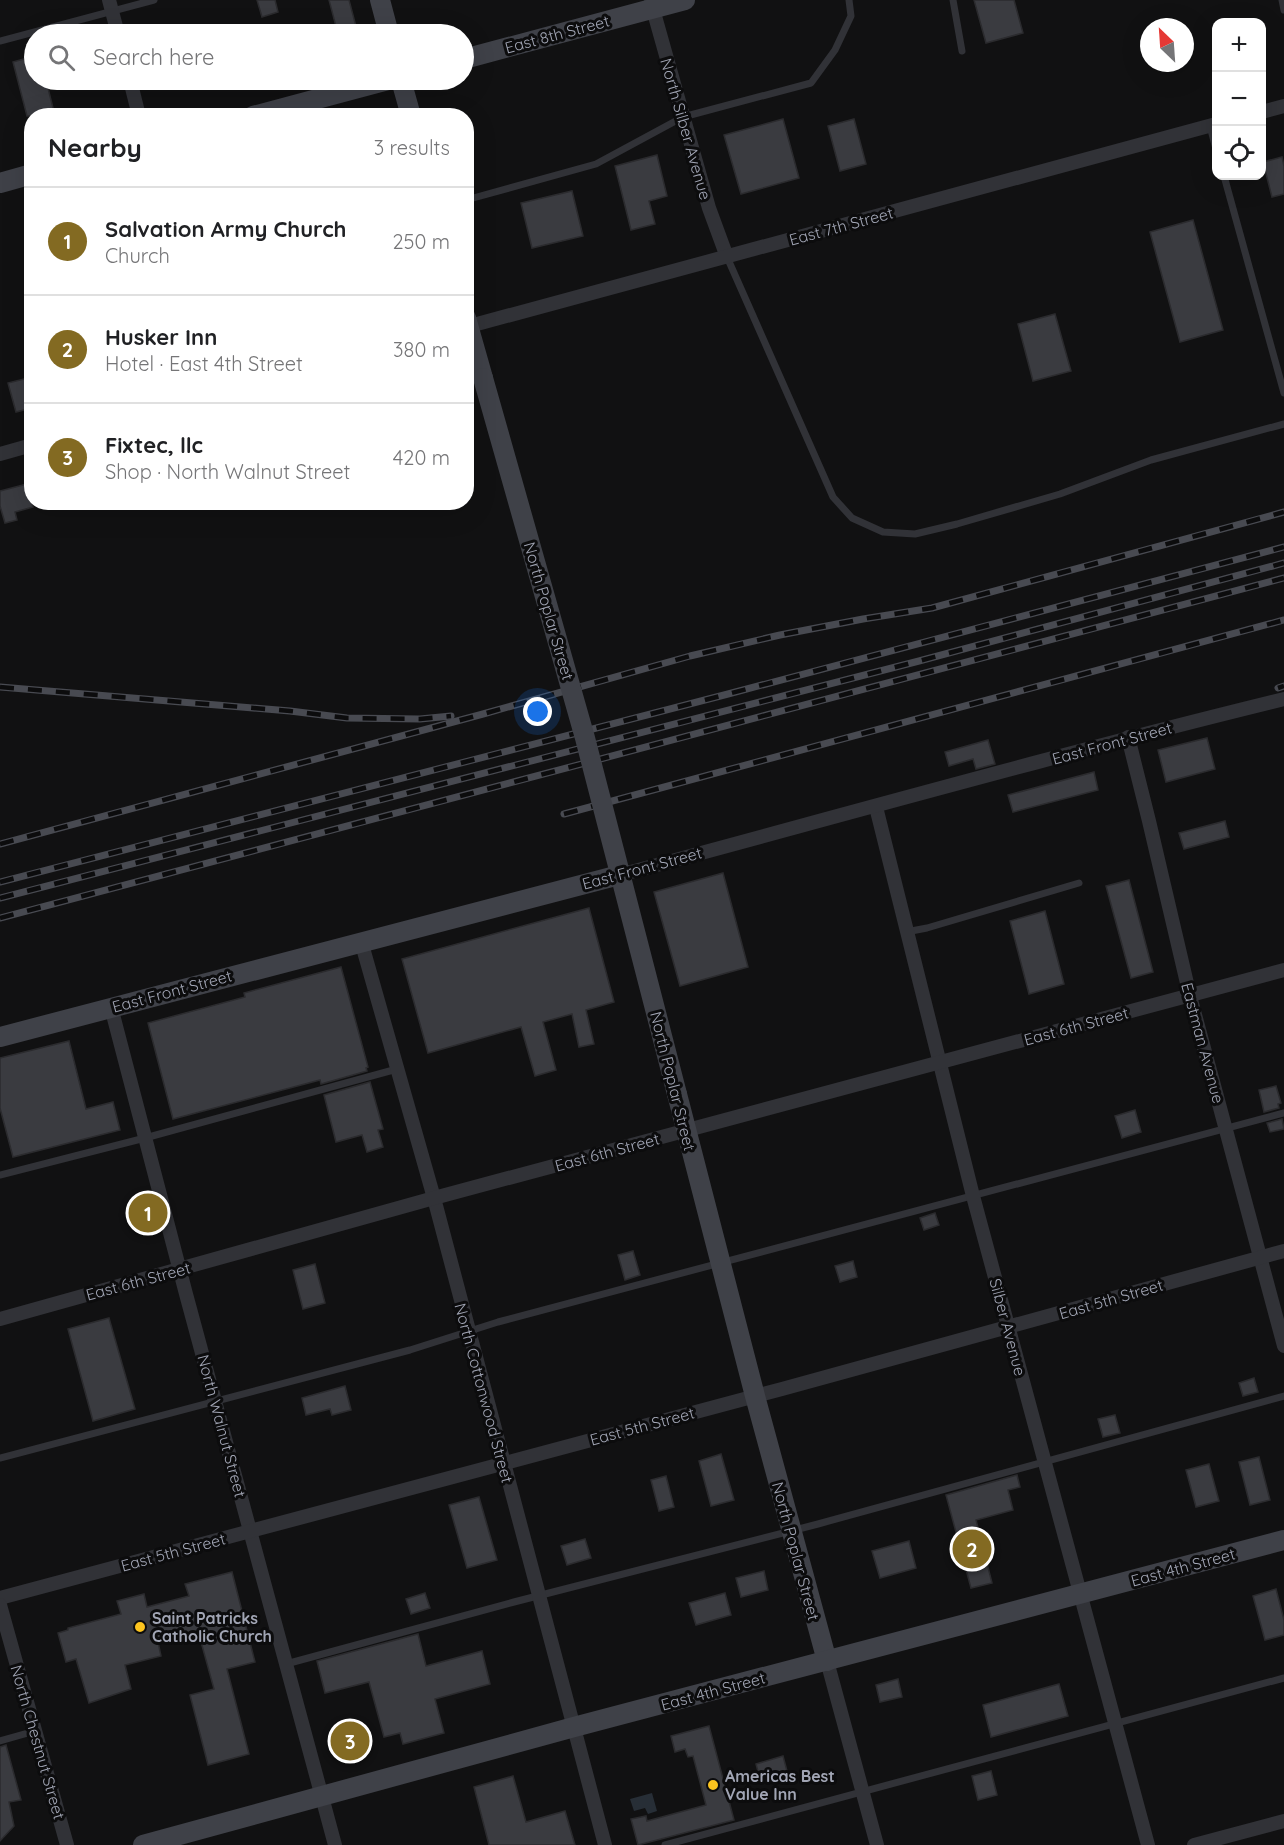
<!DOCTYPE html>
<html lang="en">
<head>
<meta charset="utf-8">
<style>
	:root { --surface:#fff; --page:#f6f6f6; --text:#202124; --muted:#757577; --line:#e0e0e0; --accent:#836a22 }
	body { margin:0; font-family:Quicksand,sans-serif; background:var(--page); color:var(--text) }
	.controls { position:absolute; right:18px; top:18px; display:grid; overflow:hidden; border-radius:12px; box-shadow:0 6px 24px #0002 }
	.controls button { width:54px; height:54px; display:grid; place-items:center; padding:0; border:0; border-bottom:2px solid var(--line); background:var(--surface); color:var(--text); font:30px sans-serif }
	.compass { position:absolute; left:1140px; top:18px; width:54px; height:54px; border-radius:50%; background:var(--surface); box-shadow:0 6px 24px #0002; rotate:335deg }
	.you { position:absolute; left:538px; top:712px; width:21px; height:21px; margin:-15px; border:4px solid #fff; border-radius:50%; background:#1a73e8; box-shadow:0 0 0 9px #1a73e833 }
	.badge { display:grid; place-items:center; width:39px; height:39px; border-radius:50%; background:var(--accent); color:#fff; font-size:20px; font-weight:700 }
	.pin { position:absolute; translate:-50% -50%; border:3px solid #fff; box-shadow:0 2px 6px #0006 }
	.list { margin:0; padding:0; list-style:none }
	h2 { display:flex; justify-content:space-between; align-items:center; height:78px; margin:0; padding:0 24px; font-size:26px }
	h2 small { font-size:20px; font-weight:400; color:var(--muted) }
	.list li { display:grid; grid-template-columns:39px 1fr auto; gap:18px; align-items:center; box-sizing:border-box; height:108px; padding:0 24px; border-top:2px solid var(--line) }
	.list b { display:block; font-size:22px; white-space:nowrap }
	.list p { margin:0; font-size:20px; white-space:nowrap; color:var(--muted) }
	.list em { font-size:20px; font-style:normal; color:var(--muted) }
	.icon { flex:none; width:33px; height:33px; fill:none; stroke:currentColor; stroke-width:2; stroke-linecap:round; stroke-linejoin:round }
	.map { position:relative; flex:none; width:1284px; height:1845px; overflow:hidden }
	.search { position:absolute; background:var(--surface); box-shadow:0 6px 24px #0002; left:24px; top:24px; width:450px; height:66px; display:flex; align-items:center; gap:15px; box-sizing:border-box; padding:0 21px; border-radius:33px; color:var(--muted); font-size:22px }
	.panel { position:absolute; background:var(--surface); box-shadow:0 6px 24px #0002; left:24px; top:108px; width:450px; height:402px; border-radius:24px }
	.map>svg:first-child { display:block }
	.water { fill:#272e36 }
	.building { fill:#3a3b40; stroke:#2b2b2e; stroke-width:1.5 }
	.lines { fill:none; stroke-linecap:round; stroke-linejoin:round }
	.lane { stroke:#313237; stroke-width:7 }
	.street { stroke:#313237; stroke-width:14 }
	.secondary { stroke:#3f4148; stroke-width:20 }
	.rail-casing { stroke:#484a51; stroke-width:7 }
	.rail { stroke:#0c0c0d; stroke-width:4.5; stroke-dasharray:14; stroke-linecap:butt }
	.secondary-bridge { stroke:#3f4148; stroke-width:20 }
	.poi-dot { fill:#fcc41f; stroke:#0c0c0d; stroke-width:2 }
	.labels { text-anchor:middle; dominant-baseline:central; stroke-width:6; stroke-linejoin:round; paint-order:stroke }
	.street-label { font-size:16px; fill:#a1a5b4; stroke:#0c0c0d }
	.poi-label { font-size:16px; font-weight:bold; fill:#a1a5b4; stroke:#0c0c0d; text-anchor:start }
</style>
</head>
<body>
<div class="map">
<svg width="1284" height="1845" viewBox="0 0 1284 1845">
	<rect width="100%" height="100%" fill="#111112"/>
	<!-- water -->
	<path class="water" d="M652 1793 657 1811 648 1814 645 1808 634 1811 630 1799Z"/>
	<!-- building -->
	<g class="building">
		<path d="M257 0H275L278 12 262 17Z"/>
		<path d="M329 0H349L358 34H338Z"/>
		<path d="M974 0H1014L1023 33 986 43Z"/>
		<path d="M34 56V80H46L55 116H27L13 62Z"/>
		<path d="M783 119 799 178 741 194 724 135Z"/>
		<path d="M854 119 866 164 840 171 828 126Z"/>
		<path d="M657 155 667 196 649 201 655 224 631 230 615 166Z"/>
		<path d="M1282 157 1284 166V194L1272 197 1263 162Z"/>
		<path d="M572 191 583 236 532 248 521 203Z"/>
		<path d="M1193 220 1223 330 1180 342 1150 232Z"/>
		<path d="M1055 314 1071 371 1033 381 1018 324Z"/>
		<path d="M32 377V408L16 412 8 383Z"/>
		<path d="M27 484 33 507 15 512 17 520 5 523 0 506V491Z"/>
		<path d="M1207 738 1215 769 1166 782 1158 750Z"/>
		<path d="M988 740 995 764 976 769 973 759 949 766 945 752Z"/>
		<path d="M1094 772 1098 790 1013 812 1008 795Z"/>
		<path d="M1225 821 1229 837 1184 849 1179 833Z"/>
		<path d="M723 873 748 967 680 986 654 892Z"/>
		<path d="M1129 880 1153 972 1131 978 1106 886Z"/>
		<path d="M589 908 614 1002 586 1010 594 1044 579 1047 572 1014 543 1022 556 1070 535 1076 521 1027 428 1053 402 959Z"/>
		<path d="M1045 911 1064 984 1029 994 1010 921Z"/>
		<path d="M341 967 368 1067 366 1068 367 1071 321 1084 320 1080 173 1119 148 1023 245 997 244 993Z"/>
		<path d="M69 1041 86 1109 113 1102 120 1130 13 1157 0 1108V1058Z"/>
		<path d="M370 1082 383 1129 378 1130 383 1147 367 1152 362 1135 336 1142 324 1095Z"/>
		<path d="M1276 1086 1281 1103 1278 1104 1279 1108 1264 1112 1259 1090Z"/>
		<path d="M1135 1110 1141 1132 1122 1138 1115 1116Z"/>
		<path d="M1282 1119 1284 1129 1270 1132 1267 1123Z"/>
		<path d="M935 1213 939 1225 924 1230 920 1218Z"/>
		<path d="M633 1251 640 1275 625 1280 618 1255Z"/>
		<path d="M853 1261 857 1277 840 1282 835 1266Z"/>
		<path d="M315 1264 325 1303 303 1309 293 1270Z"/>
		<path d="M109 1318 135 1409 93 1421 68 1329Z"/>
		<path d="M1254 1378 1258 1392 1243 1396 1239 1383Z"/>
		<path d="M345 1386 351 1410 332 1415 330 1409 306 1415 302 1398Z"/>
		<path d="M1115 1415 1120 1433 1103 1437 1098 1419Z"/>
		<path d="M721 1454 734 1500 711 1506 699 1461Z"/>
		<path d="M1259 1457 1270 1500 1250 1505 1239 1462Z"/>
		<path d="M1209 1464 1219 1501 1196 1507 1186 1470Z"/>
		<path d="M1017 1475 1020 1487 1008 1490 1013 1510 976 1520 992 1583 971 1588 946 1495Z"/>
		<path d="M666 1476 674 1507 659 1511 651 1480Z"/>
		<path d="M479 1497 497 1560 467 1568 449 1505Z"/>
		<path d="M585 1539 591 1558 567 1565 561 1546Z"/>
		<path d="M909 1541 916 1568 880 1578 872 1551Z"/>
		<path d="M764 1571 768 1590 741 1597 736 1578Z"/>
		<path d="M232 1572 255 1662 227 1669 249 1754 208 1765 190 1695 214 1689 198 1631 158 1642 161 1656 125 1665 131 1689 89 1703 76 1659 66 1662 58 1633 68 1630V1628L121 1614 117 1601 144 1594 147 1607 189 1596 185 1584Z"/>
		<path d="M1276 1589 1284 1620V1635L1265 1640 1253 1596Z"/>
		<path d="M425 1593 430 1608 411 1614 406 1599Z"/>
		<path d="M725 1593 731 1615 696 1625 689 1603Z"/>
		<path d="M418 1634 426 1666 482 1651 490 1684 435 1699 444 1733 403 1744 400 1733 384 1737 369 1682 325 1693 317 1661Z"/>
		<path d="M898 1679 902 1697 880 1702 876 1685Z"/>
		<path d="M1059 1684 1068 1716 991 1737 983 1705Z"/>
		<path d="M709 1726 734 1820 638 1845 631 1819 646 1816 647 1821 706 1805 693 1756 688 1757 685 1749 675 1752 671 1736Z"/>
		<path d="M6 1745 21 1800 9 1802 14 1826 0 1841V1747Z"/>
		<path d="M783 1756 787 1771 760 1779 756 1764Z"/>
		<path d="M991 1771 997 1795 978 1800 972 1776Z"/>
		<path d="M513 1776 526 1822 565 1811 575 1845H489L474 1787Z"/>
	</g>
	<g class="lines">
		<!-- lane -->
		<g class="lane">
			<path d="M953 0 962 51"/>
			<path d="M1282 0 1284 10"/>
			<path d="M0 41 154 0"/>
			<path d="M1210 126 1216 149"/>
			<path d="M1224 176 1284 393"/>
			<path d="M466 200 596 164 683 117 811 83 835 50 851 16 849 0"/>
			<path d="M727 257 833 497 852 518 883 532 915 534 957 524 1060 494 1151 460 1284 424"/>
			<path d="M906 932 927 928 1079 883"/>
			<path d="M0 1175 145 1138 397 1069"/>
			<path d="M0 1458 410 1350 498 1322 1284 1113"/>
			<path d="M286 1664 514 1602 818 1524 1284 1396"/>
			<path d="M0 1741 35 1731"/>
			<path d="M665 1845 1284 1678"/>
		</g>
		<!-- street -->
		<g class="street">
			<path d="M109 0 118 34"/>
			<path d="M651 2 709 208 727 257"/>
			<path d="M130 80 139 116"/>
			<path d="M1262 112 1284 106"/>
			<path d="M466 327 1216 124"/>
			<path d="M0 454 32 445"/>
			<path d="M1128 737 1149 821 1190 996 1284 1346"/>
			<path d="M876 807 973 1196 1148 1845"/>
			<path d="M623 874C843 815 1063 753 1284 699"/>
			<path d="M361 941 434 1198 605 1845"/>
			<path d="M111 1007 186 1294 335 1845"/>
			<path d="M0 1319 434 1198 1284 970"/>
			<path d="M0 1598 782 1389 1284 1251"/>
			<path d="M0 1605 67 1845"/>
			<path d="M827 1661 877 1845"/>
			<path d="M1194 1845 1284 1821"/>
		</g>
		<!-- secondary -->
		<g class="secondary">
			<path d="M380 0 389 34"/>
			<path d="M464 59 685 0"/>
			<path d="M401 80 411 116"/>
			<path d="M253 116 388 80"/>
			<path d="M0 183 32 174"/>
			<path d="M466 318 483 378"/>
			<path d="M0 1037 623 874"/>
			<path d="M677 1094 755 1396 827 1661"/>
			<path d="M143 1845 574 1727 1284 1540"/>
		</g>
		<!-- rail casing -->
		<g class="rail-casing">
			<g id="rail">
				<path d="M0 687 290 711 347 718 420 719 451 716"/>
				<path d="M1278 688 1284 686"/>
				<path d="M564 814 1284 620"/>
				<path d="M0 844 483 714 690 656 780 635 863 619 932 608 1284 512"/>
				<path d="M0 882 728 694 1284 547"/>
				<path d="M0 898 919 661 1284 563"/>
				<path d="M0 918 1284 578"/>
			</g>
		</g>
		<!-- rail -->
		<use href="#rail" class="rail"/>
		<!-- secondary-bridge -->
		<path class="secondary-bridge" d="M483 378 585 738 677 1094"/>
	</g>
	<!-- markers -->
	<g class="poi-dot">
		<circle cx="140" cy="1627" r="6"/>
		<circle cx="713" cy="1785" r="6"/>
	</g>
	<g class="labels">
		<!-- street labels -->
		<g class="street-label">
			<text transform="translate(557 34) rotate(-15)">East 8th Street</text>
			<text transform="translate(686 129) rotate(74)">North Silber Avenue</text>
			<text transform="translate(841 226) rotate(-15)">East 7th Street</text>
			<text transform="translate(549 611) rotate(74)">North Poplar Street</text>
			<text transform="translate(1112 743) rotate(-15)">East Front Street</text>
			<text transform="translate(642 868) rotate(-15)">East Front Street</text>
			<text transform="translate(172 991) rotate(-15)">East Front Street</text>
			<text transform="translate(1076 1026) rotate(-15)">East 6th Street</text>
			<text transform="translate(1203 1043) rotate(75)">Eastman Avenue</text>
			<text transform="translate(673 1081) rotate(76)">North Poplar Street</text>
			<text transform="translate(607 1152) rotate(-15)">East 6th Street</text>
			<text transform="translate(138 1281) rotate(-15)">East 6th Street</text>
			<text transform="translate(1111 1299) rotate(-16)">East 5th Street</text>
			<text transform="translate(1008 1327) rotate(75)">Silber Avenue</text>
			<text transform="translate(484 1393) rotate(75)">North Cottonwood Street</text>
			<text transform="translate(222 1426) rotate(75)">North Walnut Street</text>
			<text transform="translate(642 1426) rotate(-15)">East 5th Street</text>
			<text transform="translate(796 1551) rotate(75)">North Poplar Street</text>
			<text transform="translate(173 1552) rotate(-15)">East 5th Street</text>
			<text transform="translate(1183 1567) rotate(-15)">East 4th Street</text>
			<text transform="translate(713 1691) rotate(-15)">East 4th Street</text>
			<text transform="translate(38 1742) rotate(74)">North Chestnut Street</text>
		</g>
		<!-- poi labels -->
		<g class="poi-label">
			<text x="152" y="1618">Saint Patricks<tspan x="152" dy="18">Catholic Church</tspan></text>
			<text x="725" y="1776">Americas Best<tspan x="725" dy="18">Value Inn</tspan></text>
		</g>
	</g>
</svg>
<div class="controls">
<button>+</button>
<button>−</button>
<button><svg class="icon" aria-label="locate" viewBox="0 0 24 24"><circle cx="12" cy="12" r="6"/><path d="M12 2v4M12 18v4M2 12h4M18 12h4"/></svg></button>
</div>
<svg class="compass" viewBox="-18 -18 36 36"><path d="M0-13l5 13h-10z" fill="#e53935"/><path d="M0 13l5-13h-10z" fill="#757577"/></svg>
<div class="you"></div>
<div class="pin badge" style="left:148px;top:1213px">1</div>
<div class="pin badge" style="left:972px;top:1549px">2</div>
<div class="pin badge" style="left:350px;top:1741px">3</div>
<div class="search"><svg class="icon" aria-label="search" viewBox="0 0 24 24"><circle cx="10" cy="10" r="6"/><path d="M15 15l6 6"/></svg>Search here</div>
<section class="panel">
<h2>Nearby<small>3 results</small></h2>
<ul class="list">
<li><span class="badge">1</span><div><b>Salvation Army Church</b><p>Church</p></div><em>250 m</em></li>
<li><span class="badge">2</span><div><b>Husker Inn</b><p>Hotel · East 4th Street</p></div><em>380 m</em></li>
<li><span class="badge">3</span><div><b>Fixtec, llc</b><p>Shop · North Walnut Street</p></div><em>420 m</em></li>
</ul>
</section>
</div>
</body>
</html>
